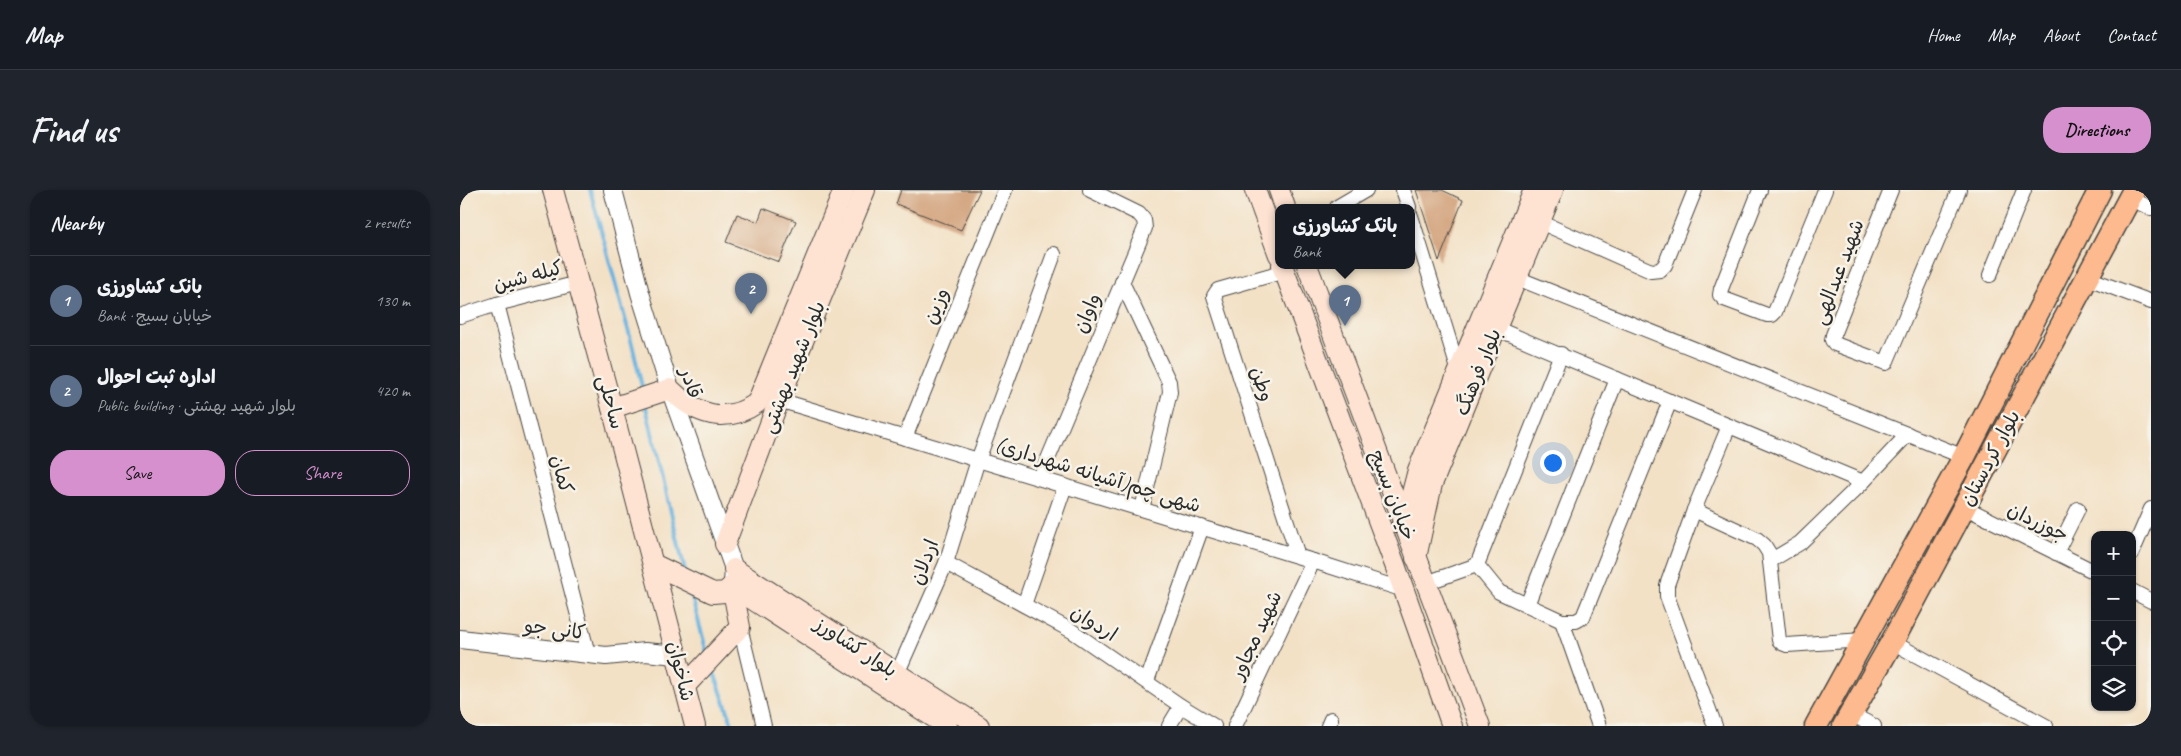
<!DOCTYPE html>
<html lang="en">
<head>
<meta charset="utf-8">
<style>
	:root { --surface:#171b24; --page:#20242c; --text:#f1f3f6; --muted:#9ea1a6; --line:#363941; --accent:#d690ce }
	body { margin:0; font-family:Caveat,"Playpen Sans Arabic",sans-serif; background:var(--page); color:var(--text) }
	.controls { position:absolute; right:15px; bottom:15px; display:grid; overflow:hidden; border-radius:10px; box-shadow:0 1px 4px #0004 }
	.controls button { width:45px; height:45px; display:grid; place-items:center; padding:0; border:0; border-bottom:1px solid var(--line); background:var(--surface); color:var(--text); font:25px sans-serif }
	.you { position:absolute; left:1092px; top:272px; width:18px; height:18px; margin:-12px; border:4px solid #fff; border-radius:50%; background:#1a73e8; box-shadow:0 0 0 8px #1a73e833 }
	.badge { display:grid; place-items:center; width:32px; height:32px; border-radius:50%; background:var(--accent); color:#fff; font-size:16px; font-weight:700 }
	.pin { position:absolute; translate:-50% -41px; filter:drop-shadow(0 1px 2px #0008) }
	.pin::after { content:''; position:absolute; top:26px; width:18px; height:15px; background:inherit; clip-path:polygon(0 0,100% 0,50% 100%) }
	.popup { position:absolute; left:815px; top:14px; width:140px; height:65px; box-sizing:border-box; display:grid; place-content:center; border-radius:10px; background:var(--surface); filter:drop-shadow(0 1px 4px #0005); font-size:16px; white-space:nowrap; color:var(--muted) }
	.popup b { font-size:19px; color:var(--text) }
	.popup::after { content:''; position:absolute; left:50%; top:100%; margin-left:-10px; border:10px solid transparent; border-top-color:var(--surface) }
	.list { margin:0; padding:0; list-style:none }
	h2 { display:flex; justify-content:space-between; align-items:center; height:65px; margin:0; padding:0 20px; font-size:21px }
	h2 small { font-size:16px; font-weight:400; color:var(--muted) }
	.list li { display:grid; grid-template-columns:32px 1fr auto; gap:15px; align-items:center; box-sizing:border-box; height:90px; padding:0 20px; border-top:1px solid var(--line) }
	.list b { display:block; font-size:19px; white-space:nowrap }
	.list p { margin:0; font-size:16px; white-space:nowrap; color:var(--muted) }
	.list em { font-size:16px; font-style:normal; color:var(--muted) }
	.actions { display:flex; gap:10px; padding:15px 20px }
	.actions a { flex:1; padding:11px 0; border:1px solid var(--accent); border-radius:20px; text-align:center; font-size:18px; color:var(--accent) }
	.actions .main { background:var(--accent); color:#111 }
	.icon { flex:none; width:28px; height:28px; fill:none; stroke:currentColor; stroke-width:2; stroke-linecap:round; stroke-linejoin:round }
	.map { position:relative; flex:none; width:1691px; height:536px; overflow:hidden; border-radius:20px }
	header { display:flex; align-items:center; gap:30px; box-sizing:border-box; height:70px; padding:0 25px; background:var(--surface); border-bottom:1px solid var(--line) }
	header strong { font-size:24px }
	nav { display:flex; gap:28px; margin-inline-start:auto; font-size:18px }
	.intro { display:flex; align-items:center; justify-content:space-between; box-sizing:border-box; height:120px; padding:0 30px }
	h1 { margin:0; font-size:35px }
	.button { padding:12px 22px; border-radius:20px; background:var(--accent); color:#111; font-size:18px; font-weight:700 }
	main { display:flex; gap:30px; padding:0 30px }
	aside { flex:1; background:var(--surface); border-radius:20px; box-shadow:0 1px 4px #0004 }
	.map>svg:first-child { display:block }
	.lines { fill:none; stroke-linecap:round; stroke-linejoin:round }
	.stream { stroke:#66b2df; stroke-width:4 }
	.building { fill:#d2a27c }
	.minor-casing { stroke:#494642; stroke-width:16 }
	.tertiary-casing { stroke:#494642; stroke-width:20 }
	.secondary-casing { stroke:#494642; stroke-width:22 }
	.primary-casing { stroke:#494642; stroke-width:25 }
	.minor { stroke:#fff; stroke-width:14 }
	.tertiary { stroke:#fff; stroke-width:18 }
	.secondary { stroke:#fee3d2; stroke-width:20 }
	.primary { stroke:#fcba8e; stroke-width:22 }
	.labels { text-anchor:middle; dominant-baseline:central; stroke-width:5; stroke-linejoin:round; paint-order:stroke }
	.street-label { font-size:20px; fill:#2b2b2b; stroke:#f7f3e8 }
</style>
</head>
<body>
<header>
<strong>Map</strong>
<nav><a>Home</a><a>Map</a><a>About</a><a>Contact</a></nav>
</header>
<div class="intro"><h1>Find us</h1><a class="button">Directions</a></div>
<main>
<aside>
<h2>Nearby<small>2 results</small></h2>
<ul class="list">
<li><span class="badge" style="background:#5c6f8a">1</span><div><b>بانک کشاورزی</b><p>Bank · خیابان بسیج</p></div><em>130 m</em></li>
<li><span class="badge" style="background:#5c6f8a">2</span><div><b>اداره ثبت احوال</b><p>Public building · بلوار شهید بهشتی</p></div><em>420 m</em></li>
</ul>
<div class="actions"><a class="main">Save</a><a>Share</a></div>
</aside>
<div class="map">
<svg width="1691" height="536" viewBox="0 0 1691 536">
	<rect width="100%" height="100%" fill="#f7f3e8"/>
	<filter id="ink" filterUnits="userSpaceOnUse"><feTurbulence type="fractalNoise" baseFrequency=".02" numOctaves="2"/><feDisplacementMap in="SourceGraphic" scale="10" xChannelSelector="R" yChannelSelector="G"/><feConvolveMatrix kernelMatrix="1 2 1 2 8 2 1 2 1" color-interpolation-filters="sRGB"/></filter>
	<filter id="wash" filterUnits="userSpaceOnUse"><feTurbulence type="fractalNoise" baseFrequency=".0096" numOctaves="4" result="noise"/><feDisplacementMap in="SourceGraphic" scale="20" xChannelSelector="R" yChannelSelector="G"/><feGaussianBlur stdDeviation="1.12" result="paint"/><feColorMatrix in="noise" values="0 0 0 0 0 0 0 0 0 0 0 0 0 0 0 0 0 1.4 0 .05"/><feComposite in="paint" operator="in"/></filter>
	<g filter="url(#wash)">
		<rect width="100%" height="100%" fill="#f3e1c6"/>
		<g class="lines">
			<!-- stream -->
			<g class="stream">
				<path d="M130 0 172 154 183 201"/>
				<path d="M185 213 225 381"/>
				<path d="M230 400 247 463"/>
				<path d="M252 477 273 536"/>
			</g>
		</g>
		<g id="blocks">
			<!-- building -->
			<g class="building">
				<path d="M441 0H520L501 40 436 14Z"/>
				<path d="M956 0H982L1003 10 979 71Z"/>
				<path d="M303 18 336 31 319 72 266 52 277 24 298 32Z"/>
			</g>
		</g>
	</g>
	<g filter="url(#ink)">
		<use href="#blocks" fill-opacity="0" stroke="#494642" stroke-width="1"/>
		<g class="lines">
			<!-- minor casing -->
			<g class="minor-casing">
				<g id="minor">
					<path d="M943 0 949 17"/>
					<path d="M1300 0 1261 99 1260 105 1264 109 1307 125H1312L1315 122 1365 0"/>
					<path d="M1431 0 1373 145 1372 150 1375 154 1426 173 1499 0"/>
					<path d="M1670 9 1691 18"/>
					<path d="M877 17 906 0"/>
					<path d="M951 26 999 182"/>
					<path d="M1080 32 1191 81 1200 80 1205 75 1235 0"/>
					<path d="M825 81 758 100 754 106 838 366"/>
					<path d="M1530 85 1564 0"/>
					<path d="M1057 88 1504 267"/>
					<path d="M1628 88 1691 112"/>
					<path d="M662 92 709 192 710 202 682 319"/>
					<path d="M37 114 128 464"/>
					<path d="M0 126 37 114 118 93"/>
					<path d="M1028 135 1403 292"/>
					<path d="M319 210 853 371 944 400"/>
					<path d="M445 248 545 0"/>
					<path d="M580 288 685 38 684 30 679 24 630 0"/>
					<path d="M1504 317 1635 382"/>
					<path d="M1234 320 1297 349 1304 355 1309 363 1319 450 1322 453 1327 455 1404 450"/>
					<path d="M1596 363 1618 319"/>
					<path d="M1672 363 1691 319"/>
					<path d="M1310 371 1340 353 1403 292 1448 244"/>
					<path d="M486 373 612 441 721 516 754 536"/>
					<path d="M1017 375 1101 164"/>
					<path d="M966 393 1017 375 1039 402 1102 431H1116L1123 427 1210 211"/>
					<path d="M1672 401 1691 411"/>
					<path d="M564 415 605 296"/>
					<path d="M1067 415 1157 189"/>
					<path d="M1102 431 1139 536"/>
					<path d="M280 437 304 536"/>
					<path d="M1432 452 1586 536"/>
					<path d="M437 484 486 373 518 270 594 64"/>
					<path d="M687 491 742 337"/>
					<path d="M1391 524 1414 536"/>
					<path d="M709 536 721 516"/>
					<path d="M775 536 853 371"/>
					<path d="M868 536 871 529"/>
					<path d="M1255 536 1207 406V395L1234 320 1269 236"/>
				</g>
			</g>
			<!-- tertiary casing -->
			<g class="tertiary-casing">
				<g id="tertiary">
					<path d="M153 0 180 103 210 199 274 379 273 393"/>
					<path d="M0 449 146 466 185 462 217 465"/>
				</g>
			</g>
			<!-- secondary casing -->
			<g class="secondary-casing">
				<g id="secondary">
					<path d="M93 0 152 218 235 536"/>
					<path d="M795 0 819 65"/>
					<path d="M819 0 825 17"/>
					<path d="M822 75 935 375 992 536"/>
					<path d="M847 75 1020 536"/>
					<path d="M152 218 210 199C236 225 265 235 297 213L384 0"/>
					<path d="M942 334H944L958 280 1074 0"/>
					<path d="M265 354 319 210 405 0"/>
					<path d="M956 368 972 294 1093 0"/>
					<path d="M193 374 253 403 265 402 272 396"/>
					<path d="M274 379 519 536"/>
					<path d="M272 396 487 536"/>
					<path d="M225 496 280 437 272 396"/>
				</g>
			</g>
			<!-- primary casing -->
			<g class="primary-casing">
				<g id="primary">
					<path d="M1356 536 1504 267 1640 0"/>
					<path d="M1384 536 1432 452 1674 0"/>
				</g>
			</g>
			<!-- minor -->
			<use href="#minor" class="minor"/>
			<!-- tertiary -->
			<use href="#tertiary" class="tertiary"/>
			<!-- secondary -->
			<use href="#secondary" class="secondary"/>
			<!-- primary -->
			<use href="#primary" class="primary"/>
		</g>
	</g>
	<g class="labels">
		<!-- street labels -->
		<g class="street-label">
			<text transform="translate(1378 82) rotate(-69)">شهید عبدالهی</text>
			<text transform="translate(68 86) rotate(-15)">کیله شین</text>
			<text transform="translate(476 116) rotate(-68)">وزین</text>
			<text transform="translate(627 123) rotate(-67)">واوان</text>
			<text transform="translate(333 177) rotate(-68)">بلوار شهید بهشتی</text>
			<text transform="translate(1018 182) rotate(-68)">بلوار فرهنگ</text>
			<text transform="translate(231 193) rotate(72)">قادر</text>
			<text transform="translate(802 194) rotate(72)">وطن</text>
			<text transform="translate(151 212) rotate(75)">ساحلی</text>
			<text transform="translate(1530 268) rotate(-62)">بلوار کردستان</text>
			<text transform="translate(102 284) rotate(75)">کمان</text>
			<text transform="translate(638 285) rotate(17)">شهی چم(آشیانه شهرداری)</text>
			<text transform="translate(933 305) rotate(69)">خیابان بسیج</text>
			<text transform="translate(1578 332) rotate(26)">جوزردان</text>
			<text transform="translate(464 372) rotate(-69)">اردلان</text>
			<text transform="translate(634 433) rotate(32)">اردوان</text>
			<text transform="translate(95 439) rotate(7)">کانی جو</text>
			<text transform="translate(796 445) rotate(-65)">شهید مجاور</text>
			<text transform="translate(396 457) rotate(33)">بلوار کشاورز</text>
			<text transform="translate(221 481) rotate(76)">شاخوان</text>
		</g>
	</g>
</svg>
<div class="controls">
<button>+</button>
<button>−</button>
<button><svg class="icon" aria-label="locate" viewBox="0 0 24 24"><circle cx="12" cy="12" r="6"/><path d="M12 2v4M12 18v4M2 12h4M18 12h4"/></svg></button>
<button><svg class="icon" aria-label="layers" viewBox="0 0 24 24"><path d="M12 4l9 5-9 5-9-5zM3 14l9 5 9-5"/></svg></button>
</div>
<div class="you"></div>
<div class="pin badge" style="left:885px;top:136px;background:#5c6f8a">1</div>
<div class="popup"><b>بانک کشاورزی</b>Bank</div>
<div class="pin badge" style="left:291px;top:124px;background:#5c6f8a">2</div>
</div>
</main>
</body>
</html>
